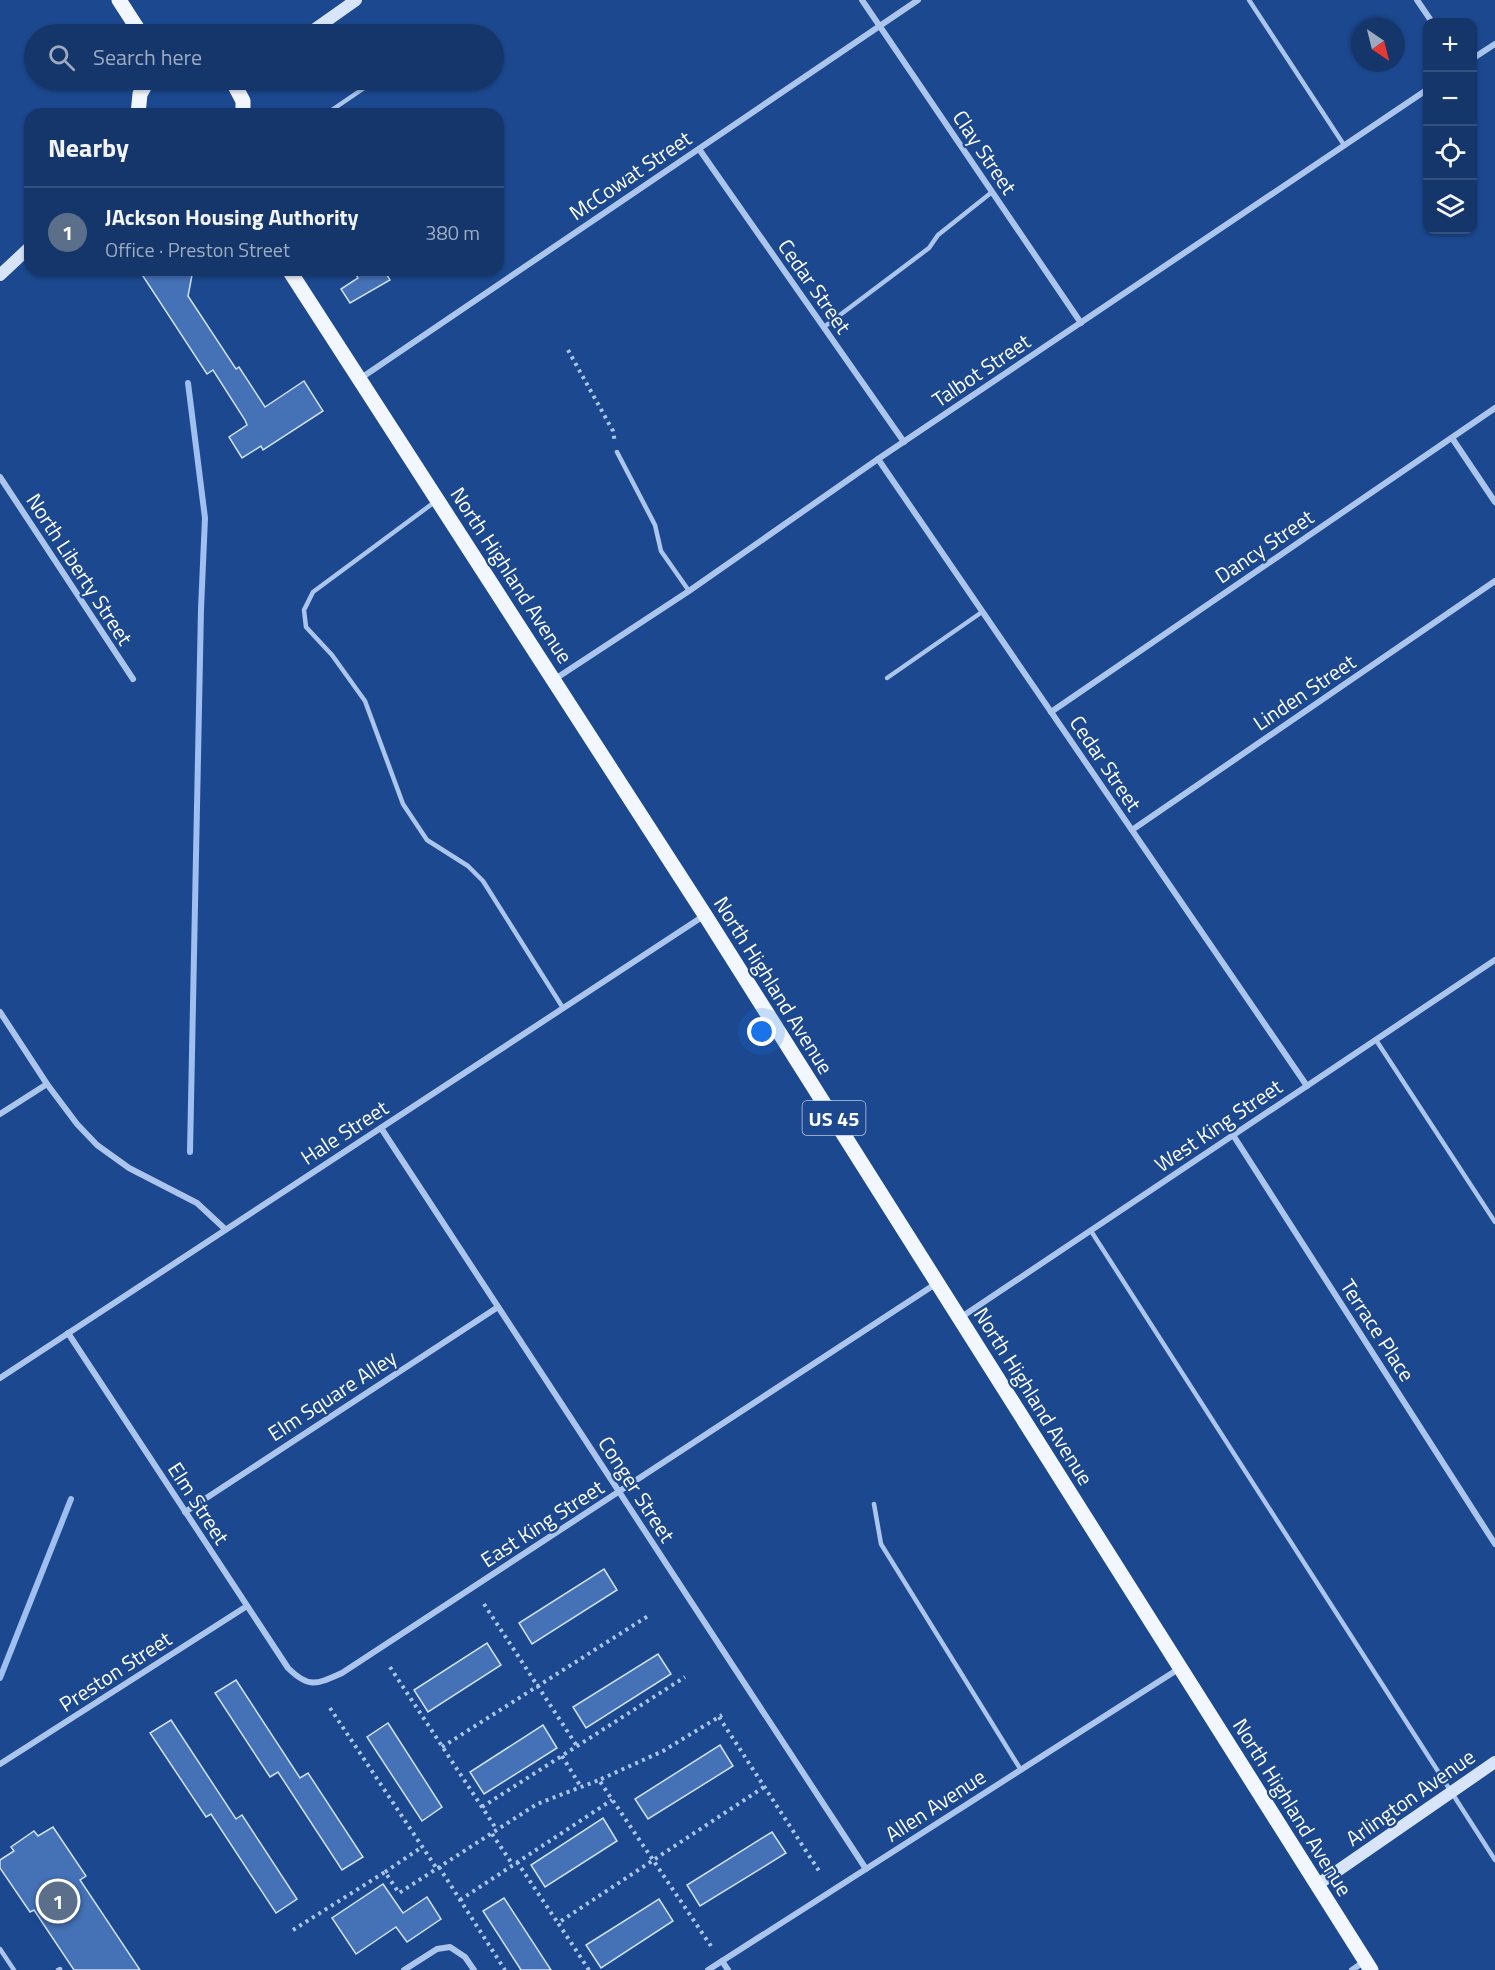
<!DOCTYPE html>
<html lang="en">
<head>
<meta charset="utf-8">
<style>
	:root { --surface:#15366b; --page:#1e3e71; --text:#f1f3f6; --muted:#9dabc1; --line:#34507e; --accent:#fddb69 }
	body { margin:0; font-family:"Titillium Web",sans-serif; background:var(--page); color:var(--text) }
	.controls { position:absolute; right:18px; top:18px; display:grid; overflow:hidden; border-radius:12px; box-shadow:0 2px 4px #0004 }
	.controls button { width:54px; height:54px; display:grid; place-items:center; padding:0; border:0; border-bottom:2px solid var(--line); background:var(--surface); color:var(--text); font:30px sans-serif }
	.compass { position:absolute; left:1351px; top:18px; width:54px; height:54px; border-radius:50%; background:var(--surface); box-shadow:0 2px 4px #0004; rotate:145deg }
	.you { position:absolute; left:762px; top:1032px; width:21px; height:21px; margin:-15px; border:4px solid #fff; border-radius:50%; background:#1a73e8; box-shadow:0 0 0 9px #1a73e833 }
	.badge { display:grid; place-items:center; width:39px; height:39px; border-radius:50%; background:var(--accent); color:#fff; font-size:20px; font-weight:700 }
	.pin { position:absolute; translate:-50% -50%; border:3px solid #fff; box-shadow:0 2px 6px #0006 }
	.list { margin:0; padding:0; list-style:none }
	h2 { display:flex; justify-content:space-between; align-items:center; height:78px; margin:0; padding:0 24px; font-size:26px }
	h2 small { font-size:20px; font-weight:400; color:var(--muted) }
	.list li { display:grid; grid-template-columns:39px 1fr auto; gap:18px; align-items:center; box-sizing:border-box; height:90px; padding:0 24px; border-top:2px solid var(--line) }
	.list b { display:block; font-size:22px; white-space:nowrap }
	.list p { margin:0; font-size:20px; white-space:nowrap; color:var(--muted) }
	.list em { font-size:20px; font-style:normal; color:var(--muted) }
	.icon { flex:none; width:33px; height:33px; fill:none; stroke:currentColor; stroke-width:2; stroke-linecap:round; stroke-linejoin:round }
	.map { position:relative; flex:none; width:1495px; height:1970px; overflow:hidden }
	.search { position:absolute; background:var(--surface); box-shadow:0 2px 4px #0004; left:24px; top:24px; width:480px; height:66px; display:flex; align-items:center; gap:15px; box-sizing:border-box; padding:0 21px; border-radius:33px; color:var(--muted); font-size:22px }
	.panel { position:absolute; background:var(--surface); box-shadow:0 2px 4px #0004; left:24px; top:108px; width:480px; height:168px; border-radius:18px }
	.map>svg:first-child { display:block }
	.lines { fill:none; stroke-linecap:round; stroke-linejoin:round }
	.stream { stroke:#9ebfef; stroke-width:6 }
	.building { fill:#4571b6; stroke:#d0e1fa; stroke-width:1.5 }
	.path { stroke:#abc5ed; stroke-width:4; stroke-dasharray:3 4.5; stroke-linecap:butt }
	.lane { stroke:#abc5ed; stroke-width:4.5 }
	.street { stroke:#abc5ed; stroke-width:6 }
	.secondary { stroke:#d7e4fa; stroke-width:12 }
	.primary { stroke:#f1f6ff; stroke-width:15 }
	.labels { text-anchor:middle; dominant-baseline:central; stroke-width:4.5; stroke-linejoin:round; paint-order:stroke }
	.shield { fill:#1c488f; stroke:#bbc8dd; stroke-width:1.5 }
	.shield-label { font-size:20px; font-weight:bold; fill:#fff }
	.street-label { font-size:21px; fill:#fff; stroke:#1c488f }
</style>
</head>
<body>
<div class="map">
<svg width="1495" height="1970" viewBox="0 0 1495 1970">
	<rect width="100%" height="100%" fill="#1c488f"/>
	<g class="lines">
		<!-- stream -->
		<g class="stream">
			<path d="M188 383 205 518 201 609 190 1152"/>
			<path d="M0 1678 71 1499"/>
		</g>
	</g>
	<!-- building -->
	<g class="building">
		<path d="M139 270H193L188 296 236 369 239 367 265 407 304 381 323 411 263 450 261 446 242 458 229 437 247 425 245 420 213 370 207 374Z"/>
		<path d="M353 270H384L390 280 350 303 341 289 358 278Z"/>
		<path d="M604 1569 617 1590 532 1644 519 1623Z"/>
		<path d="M487 1643 501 1665 428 1712 414 1690Z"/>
		<path d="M658 1654 671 1674 586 1728 573 1707Z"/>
		<path d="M236 1680 300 1778 308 1773 363 1857 342 1870 278 1772 270 1777 215 1693Z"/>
		<path d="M171 1720 236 1819 242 1815 297 1899 276 1913 211 1814 206 1817 150 1733Z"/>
		<path d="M388 1723 442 1807 422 1821 367 1737Z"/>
		<path d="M543 1725 557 1748 484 1794 470 1772Z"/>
		<path d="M720 1745 733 1766 648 1819 635 1799Z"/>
		<path d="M603 1818 617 1841 545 1887 531 1865Z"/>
		<path d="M53 1827 86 1876 80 1880 140 1970H74L34 1910 30 1912 0 1868V1860L14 1851 11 1847 34 1831 38 1836Z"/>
		<path d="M772 1832 786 1853 700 1906 687 1885Z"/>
		<path d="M383 1884 403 1913 427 1897 441 1919 407 1942 396 1927 356 1954 332 1918Z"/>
		<path d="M504 1898 551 1970H521L483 1911Z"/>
		<path d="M659 1899 673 1921 601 1968 586 1945Z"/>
	</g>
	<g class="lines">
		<!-- path -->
		<g class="path">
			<path d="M568 350 613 431 615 443"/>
			<path d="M484 1604 577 1746"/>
			<path d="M390 1667 497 1830"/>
			<path d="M330 1708 437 1869"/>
			<path d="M719 1717 821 1874"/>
			<path d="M442 1747 648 1616"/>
			<path d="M562 1756 581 1787"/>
			<path d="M482 1807 685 1677"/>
			<path d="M492 1834 513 1865"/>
			<path d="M517 1862 558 1923"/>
			<path d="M439 1867 505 1970"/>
			<path d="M385 1872 422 1847"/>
			<path d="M460 1900 612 1800"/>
			<path d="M293 1930 385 1872 399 1893 537 1804 599 1780"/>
			<path d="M711 1946 599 1780 663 1751 722 1715"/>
			<path d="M589 1970 558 1923 764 1787"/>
		</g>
		<!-- lane -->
		<g class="lane">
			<path d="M1249 0 1344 145"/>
			<path d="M328 20 338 34"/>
			<path d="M326 114 370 84 367 80"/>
			<path d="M824 327 929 248 938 235 992 192"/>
			<path d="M617 452 655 525 661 551 689 591"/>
			<path d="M436 501 313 592 304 610 306 627 332 655 365 701 403 804 427 840 468 866 483 881 563 1008"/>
			<path d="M887 678 982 612"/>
			<path d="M1376 1040 1495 1222"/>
			<path d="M1091 1231 1495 1860"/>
			<path d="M874 1504 881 1544 1021 1770"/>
			<path d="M0 1949 14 1970"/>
			<path d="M58 1970 60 1969"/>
		</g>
		<!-- street -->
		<g class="street">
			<path d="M862 0 1081 323"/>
			<path d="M1417 0 1432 22"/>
			<path d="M1472 59 1495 44"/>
			<path d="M699 149 904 442"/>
			<path d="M361 378 918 0"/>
			<path d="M1452 438 1495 502"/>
			<path d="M878 459 1307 1086"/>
			<path d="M0 477 133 679"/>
			<path d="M555 679 689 591 878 459 1428 89"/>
			<path d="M1051 712 1495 408"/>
			<path d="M1132 830 1495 581"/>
			<path d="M0 1012 47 1084 77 1124 97 1145 129 1168 197 1203 225 1229"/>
			<path d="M0 1114 47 1084"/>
			<path d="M381 1128 866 1869"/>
			<path d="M1233 1135 1495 1544"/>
			<path d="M960 1318 1495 960"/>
			<path d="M68 1333 288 1668C309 1689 317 1684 342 1673L937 1283"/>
			<path d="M0 1378 705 915"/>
			<path d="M185 1512 498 1307"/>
			<path d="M0 1764 247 1606"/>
			<path d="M722 1961 728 1970"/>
			<path d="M404 1970 437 1949 450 1947 465 1957 474 1970"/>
			<path d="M708 1970 1180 1668"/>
			<path d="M1352 1970 1365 1961"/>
		</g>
		<!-- secondary -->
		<g class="secondary">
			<path d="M308 34 356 0"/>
			<path d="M237 85 244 80"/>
			<path d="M0 275 30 247"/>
			<path d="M1317 1885 1495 1762"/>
		</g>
		<!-- primary -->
		<g class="primary">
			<path d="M119 0 141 34"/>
			<path d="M232 80 243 101V114"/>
			<path d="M138 114 140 94 148 80"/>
			<path d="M289 270 705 915 1371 1970"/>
		</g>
	</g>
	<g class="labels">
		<!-- shield labels -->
		<rect class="shield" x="802.5" y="1101" width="63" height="34" rx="4.5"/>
		<g class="shield-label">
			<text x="834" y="1118">US 45</text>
		</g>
		<!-- street labels -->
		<g class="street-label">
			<text transform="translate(985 152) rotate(56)">Clay Street</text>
			<text transform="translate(630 175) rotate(-34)">McCowat Street</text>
			<text transform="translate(815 286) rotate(55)">Cedar Street</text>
			<text transform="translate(981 370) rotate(-34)">Talbot Street</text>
			<text transform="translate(1264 546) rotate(-34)">Dancy Street</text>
			<text transform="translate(80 569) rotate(57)">North Liberty Street</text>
			<text transform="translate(512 575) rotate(57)">North Highland Avenue</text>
			<text transform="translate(1304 692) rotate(-34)">Linden Street</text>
			<text transform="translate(1106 763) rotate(56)">Cedar Street</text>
			<text transform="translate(774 985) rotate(58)">North Highland Avenue</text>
			<text transform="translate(1218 1125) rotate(-34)">West King Street</text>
			<text transform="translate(344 1132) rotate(-33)">Hale Street</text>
			<text transform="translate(1378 1330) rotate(57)">Terrace Place</text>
			<text transform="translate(332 1395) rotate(-33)">Elm Square Alley</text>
			<text transform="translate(1034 1396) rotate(58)">North Highland Avenue</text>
			<text transform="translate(637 1489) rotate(57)">Conger Street</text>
			<text transform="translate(199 1503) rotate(57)">Elm Street</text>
			<text transform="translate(542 1523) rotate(-33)">East King Street</text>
			<text transform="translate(115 1671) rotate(-33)">Preston Street</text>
			<text transform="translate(1410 1797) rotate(-35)">Arlington Avenue</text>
			<text transform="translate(935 1805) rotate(-33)">Allen Avenue</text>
			<text transform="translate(1293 1807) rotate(58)">North Highland Avenue</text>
		</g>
	</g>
</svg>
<div class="controls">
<button>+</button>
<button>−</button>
<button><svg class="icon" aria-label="locate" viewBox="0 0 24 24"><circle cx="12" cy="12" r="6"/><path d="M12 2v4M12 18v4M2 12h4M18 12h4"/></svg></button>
<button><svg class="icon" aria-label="layers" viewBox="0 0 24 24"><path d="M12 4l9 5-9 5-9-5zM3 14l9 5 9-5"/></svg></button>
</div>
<svg class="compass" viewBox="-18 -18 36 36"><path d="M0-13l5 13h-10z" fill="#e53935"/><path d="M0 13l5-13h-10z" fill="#9dabc1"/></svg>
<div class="you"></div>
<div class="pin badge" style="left:58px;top:1901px;background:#5c6f8a">1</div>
<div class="search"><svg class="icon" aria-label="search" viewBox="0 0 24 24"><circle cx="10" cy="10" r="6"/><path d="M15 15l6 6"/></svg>Search here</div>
<section class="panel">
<h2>Nearby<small></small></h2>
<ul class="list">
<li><span class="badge" style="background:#5c6f8a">1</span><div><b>JAckson Housing Authority</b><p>Office · Preston Street</p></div><em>380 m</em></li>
</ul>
</section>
</div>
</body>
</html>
